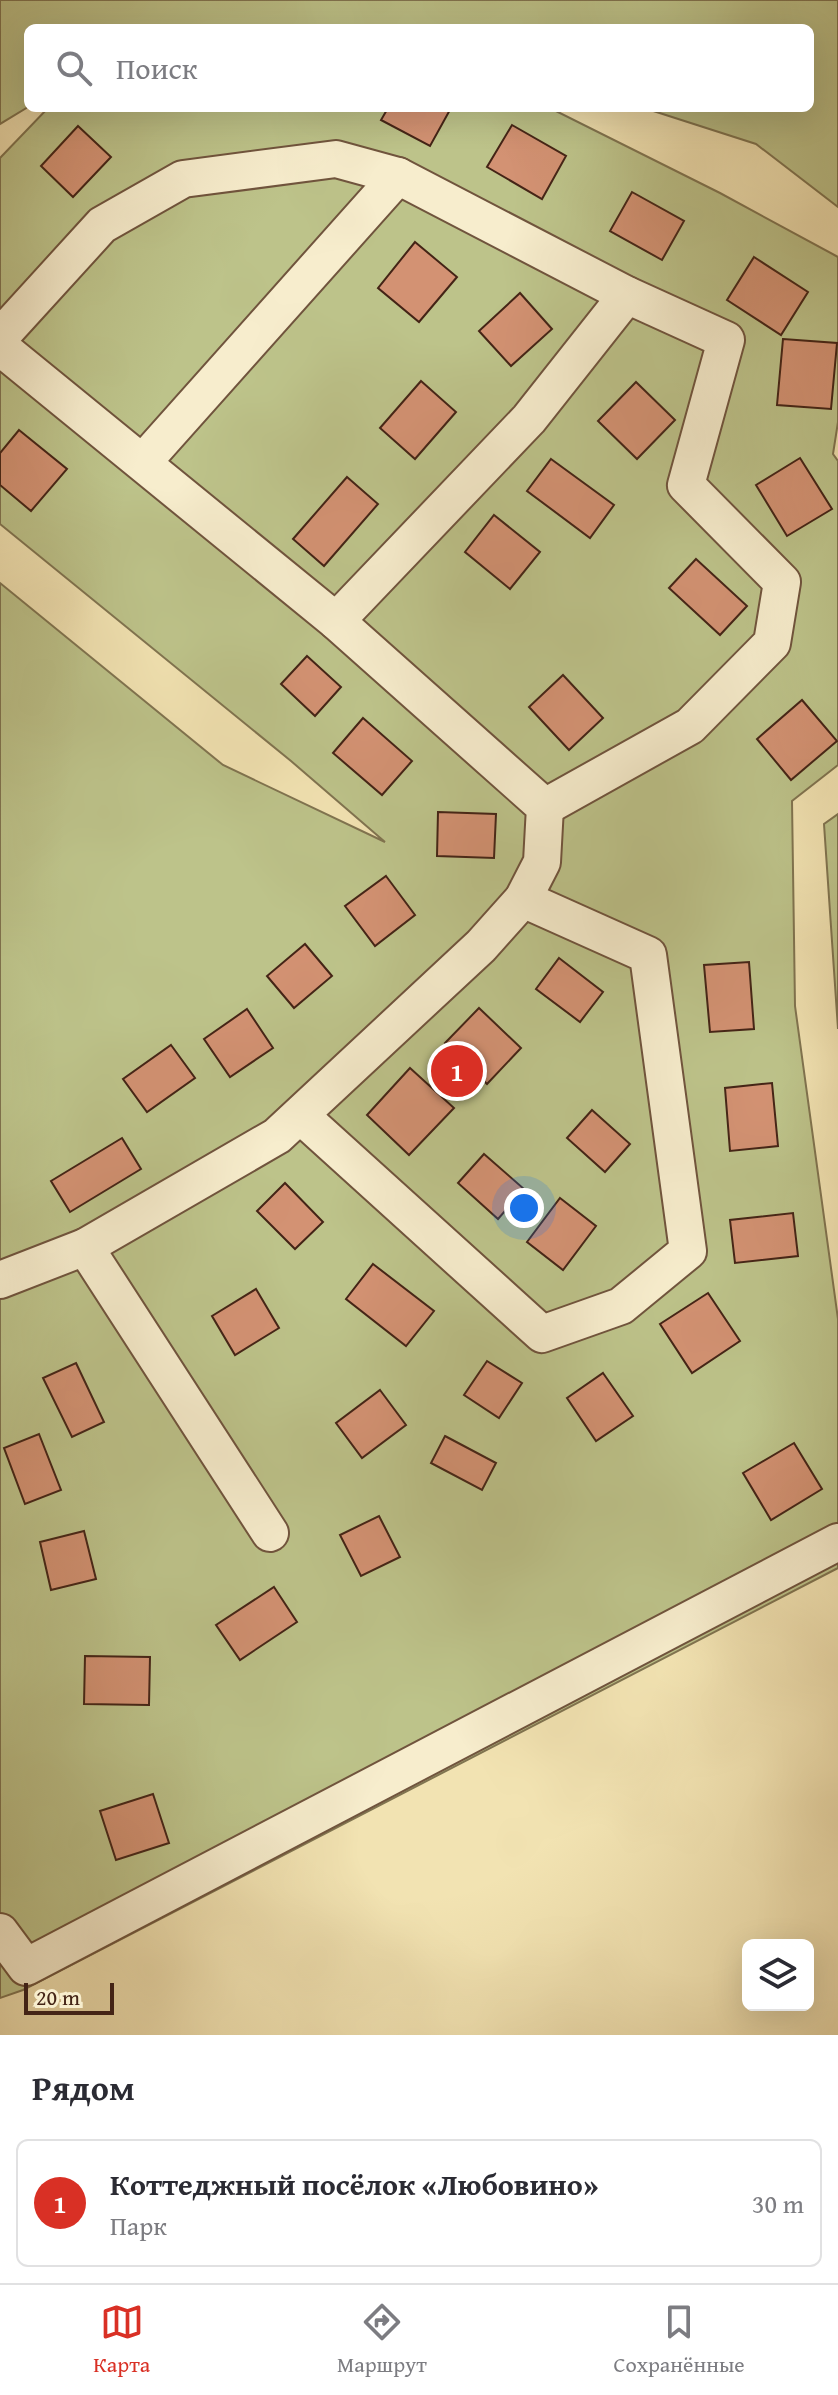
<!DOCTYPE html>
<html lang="ru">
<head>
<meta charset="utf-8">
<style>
	:root { --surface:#fff; --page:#f2f2f3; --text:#2b2b33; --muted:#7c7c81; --line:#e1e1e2; --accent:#d93025 }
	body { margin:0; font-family:"Gentium Book Plus",serif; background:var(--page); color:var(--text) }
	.controls { position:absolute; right:24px; bottom:24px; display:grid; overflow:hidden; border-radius:12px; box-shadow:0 8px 32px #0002 }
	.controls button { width:72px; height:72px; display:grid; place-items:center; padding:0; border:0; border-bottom:2px solid var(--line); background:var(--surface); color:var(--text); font:40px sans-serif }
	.scale { position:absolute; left:24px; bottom:20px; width:90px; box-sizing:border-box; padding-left:8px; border:4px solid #442416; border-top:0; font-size:22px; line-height:28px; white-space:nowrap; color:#442416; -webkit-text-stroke:6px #f7edcd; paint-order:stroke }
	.you { position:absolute; left:524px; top:1208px; width:28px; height:28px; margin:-20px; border:6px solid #fff; border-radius:50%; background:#1a73e8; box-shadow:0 0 0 12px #1a73e833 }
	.badge { display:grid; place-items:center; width:52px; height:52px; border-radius:50%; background:var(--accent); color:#fff; font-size:26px; font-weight:700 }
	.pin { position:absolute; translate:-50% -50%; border:4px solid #fff; box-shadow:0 2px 8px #0006 }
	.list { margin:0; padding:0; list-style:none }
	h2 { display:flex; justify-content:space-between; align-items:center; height:104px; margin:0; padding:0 32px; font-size:34px }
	h2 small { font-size:26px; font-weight:400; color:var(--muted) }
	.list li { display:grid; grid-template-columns:52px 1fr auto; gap:24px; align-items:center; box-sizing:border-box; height:128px; margin:0 16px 16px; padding:0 16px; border:2px solid var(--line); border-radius:12px }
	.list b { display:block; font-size:30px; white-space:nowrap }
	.list p { margin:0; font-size:26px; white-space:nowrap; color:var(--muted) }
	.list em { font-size:26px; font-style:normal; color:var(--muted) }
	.icon { flex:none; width:44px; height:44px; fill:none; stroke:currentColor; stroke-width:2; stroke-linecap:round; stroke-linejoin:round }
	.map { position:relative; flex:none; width:838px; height:2035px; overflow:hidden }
	.search { position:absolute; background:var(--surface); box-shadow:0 8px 32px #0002; left:24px; right:24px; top:24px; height:88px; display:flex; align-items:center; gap:20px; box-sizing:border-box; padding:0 28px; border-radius:12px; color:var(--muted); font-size:30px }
	.sheet { height:248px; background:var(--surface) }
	nav { display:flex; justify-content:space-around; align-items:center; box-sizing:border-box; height:112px; border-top:2px solid var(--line); background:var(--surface); font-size:22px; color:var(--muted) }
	nav a { display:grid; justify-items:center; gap:4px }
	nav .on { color:var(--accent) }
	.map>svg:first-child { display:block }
	.green { fill:#bdc38a; stroke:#807450; stroke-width:2 }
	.building { fill:#d39273; stroke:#442416; stroke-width:2 }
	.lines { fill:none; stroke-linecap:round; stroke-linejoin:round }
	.minor-casing { stroke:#70543d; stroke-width:40 }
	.minor { stroke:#f7edcd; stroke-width:36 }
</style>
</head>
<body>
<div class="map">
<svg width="838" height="2035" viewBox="0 0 838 2035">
	<rect width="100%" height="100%" fill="#f2e3b2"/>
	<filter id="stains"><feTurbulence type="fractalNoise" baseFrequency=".0025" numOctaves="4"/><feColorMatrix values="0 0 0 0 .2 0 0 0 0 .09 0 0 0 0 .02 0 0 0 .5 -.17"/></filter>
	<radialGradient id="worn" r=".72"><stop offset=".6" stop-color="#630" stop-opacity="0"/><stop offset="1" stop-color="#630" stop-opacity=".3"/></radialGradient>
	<!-- green -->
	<g class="green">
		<path d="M0 0H838V207L756 144 644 108H810V28H28V107L0 124Z"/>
		<path d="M48 108H550L720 193 838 257V422L833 454 838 461V765L792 801 795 1006 838 1319V1568L23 1990 0 1998V583L223 765 385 842 291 761 0 524V158Z"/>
		<path d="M838 814V1029L824 824Z"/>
	</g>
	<!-- building -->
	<g class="building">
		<path d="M388 108H451L430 146 381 120Z"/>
		<path d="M512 125 566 156 542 199 487 167Z"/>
		<path d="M78 126 111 157 73 197 41 166Z"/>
		<path d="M632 192 684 221 662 260 610 231Z"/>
		<path d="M415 242 457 277 419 322 378 288Z"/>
		<path d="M754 257 808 292 781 335 727 300Z"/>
		<path d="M520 293 552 329 511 366 479 331Z"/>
		<path d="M783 339 837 343 831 409 777 405Z"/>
		<path d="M421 381 456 412 415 459 380 428Z"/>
		<path d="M636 382 675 420 637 459 598 421Z"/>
		<path d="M19 430 67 469 31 511 0 485V453Z"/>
		<path d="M800 458 832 509 787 536 756 485Z"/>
		<path d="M551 459 614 505 590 538 527 491Z"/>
		<path d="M347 477 378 504 324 566 293 539Z"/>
		<path d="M494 515 540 552 510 589 465 552Z"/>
		<path d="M696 559 747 606 720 635 669 588Z"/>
		<path d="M307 656 341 687 315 716 281 684Z"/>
		<path d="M563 675 603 718 569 750 529 707Z"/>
		<path d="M802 700 837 741 791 780 757 739Z"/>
		<path d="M363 718 412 761 382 795 333 753Z"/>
		<path d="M438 812 496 814 494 858 437 856Z"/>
		<path d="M386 876 415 915 375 946 345 906Z"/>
		<path d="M305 944 332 976 294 1008 267 976Z"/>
		<path d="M559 958 603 992 580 1022 536 989Z"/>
		<path d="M749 962 754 1029 710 1032 704 965Z"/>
		<path d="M479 1008 521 1048 487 1084 445 1043Z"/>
		<path d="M247 1009 273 1048 230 1077 204 1039Z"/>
		<path d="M171 1045 195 1078 147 1112 123 1079Z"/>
		<path d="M410 1068 454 1108 409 1155 367 1115Z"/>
		<path d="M772 1083 778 1146 730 1151 725 1088Z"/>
		<path d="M592 1110 630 1144 605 1172 567 1138Z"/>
		<path d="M122 1138 141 1169 70 1212 51 1181Z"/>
		<path d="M484 1154 524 1189 498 1219 458 1183Z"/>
		<path d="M285 1183 323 1222 295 1249 257 1211Z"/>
		<path d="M560 1198 596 1226 563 1270 527 1242Z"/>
		<path d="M793 1213 798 1256 735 1263 730 1220Z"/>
		<path d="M373 1264 434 1311 406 1346 346 1299Z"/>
		<path d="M256 1289 279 1328 235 1355 212 1316Z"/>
		<path d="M708 1293 740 1341 692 1373 660 1324Z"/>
		<path d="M487 1361 522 1383 499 1418 464 1395Z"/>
		<path d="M76 1363 104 1422 72 1437 43 1378Z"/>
		<path d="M603 1373 633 1416 596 1441 567 1398Z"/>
		<path d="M380 1390 406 1425 362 1458 336 1423Z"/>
		<path d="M39 1434 61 1490 25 1504 4 1448Z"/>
		<path d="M445 1436 496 1463 482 1490 431 1463Z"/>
		<path d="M794 1443 822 1489 771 1520 743 1473Z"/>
		<path d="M379 1516 400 1557 361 1576 340 1535Z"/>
		<path d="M84 1531 96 1579 51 1590 40 1542Z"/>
		<path d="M274 1587 297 1622 240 1660 216 1625Z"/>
		<path d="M85 1656 150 1657 149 1705 84 1704Z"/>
		<path d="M153 1794 169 1843 116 1860 100 1811Z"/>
	</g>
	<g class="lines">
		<!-- minor casing -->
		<g class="minor-casing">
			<g id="minor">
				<path d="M0 337 102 225 183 179 336 159 398 176 627 295 726 340 686 485 782 582 772 643 690 726 545 807"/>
				<path d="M0 347 336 621 545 807 542 862 523 899 481 946 277 1136 85 1247 0 1280"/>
				<path d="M143 462 398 176"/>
				<path d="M336 621 529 419 627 295"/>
				<path d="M300 1115 542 1334 621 1306 688 1251 648 955 523 899"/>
				<path d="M85 1247 270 1533"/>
				<path d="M0 1932 26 1967 838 1542"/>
			</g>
		</g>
		<!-- minor -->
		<use href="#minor" class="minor"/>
	</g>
	<rect width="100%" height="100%" filter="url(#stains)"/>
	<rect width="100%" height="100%" fill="url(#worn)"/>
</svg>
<div class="controls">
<button><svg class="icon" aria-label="layers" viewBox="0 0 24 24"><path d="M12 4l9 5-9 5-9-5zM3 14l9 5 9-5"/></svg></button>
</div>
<div class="scale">20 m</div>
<div class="you"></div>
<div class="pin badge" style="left:457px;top:1071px">1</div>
<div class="search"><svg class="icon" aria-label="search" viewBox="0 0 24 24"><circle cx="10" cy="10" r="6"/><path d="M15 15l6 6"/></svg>Поиск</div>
</div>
<section class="sheet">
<h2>Рядом<small></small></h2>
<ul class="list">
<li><span class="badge">1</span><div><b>Коттеджный посёлок «Любовино»</b><p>Парк</p></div><em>30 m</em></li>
</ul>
</section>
<nav>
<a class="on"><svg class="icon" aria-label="map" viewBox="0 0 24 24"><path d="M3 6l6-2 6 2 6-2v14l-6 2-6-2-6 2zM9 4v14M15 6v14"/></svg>Карта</a>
<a><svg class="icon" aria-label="directions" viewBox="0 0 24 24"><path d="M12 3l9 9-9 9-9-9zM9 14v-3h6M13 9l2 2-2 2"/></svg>Маршрут</a>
<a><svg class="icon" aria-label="saved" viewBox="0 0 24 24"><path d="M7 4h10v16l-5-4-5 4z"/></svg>Сохранённые</a>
</nav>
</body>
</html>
